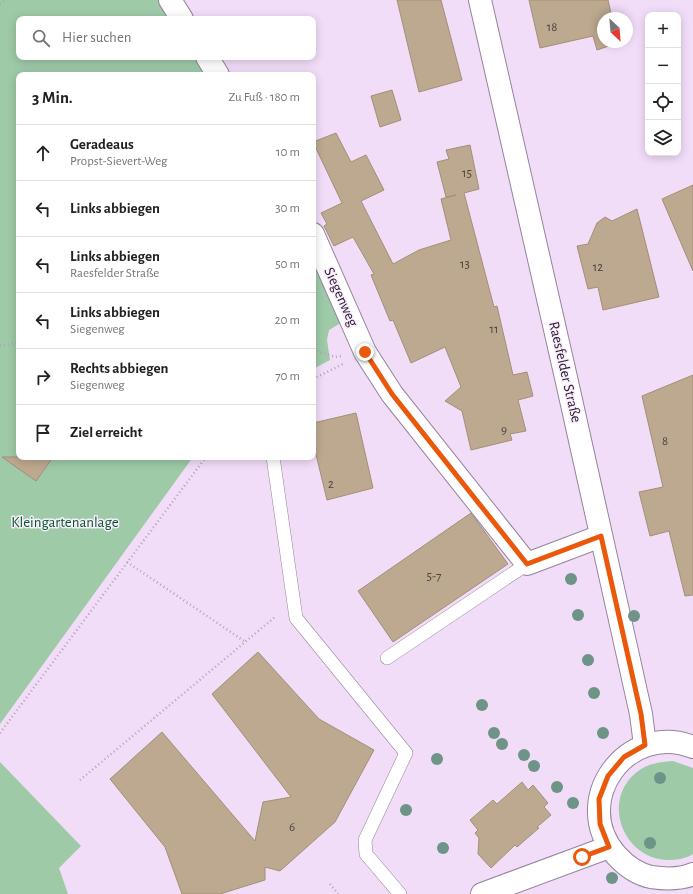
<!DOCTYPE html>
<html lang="de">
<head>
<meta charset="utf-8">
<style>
	:root { --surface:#fff; --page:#f6f6f6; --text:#222; --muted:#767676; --line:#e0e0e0 }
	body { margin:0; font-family:"Alegreya Sans",sans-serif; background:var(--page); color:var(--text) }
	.controls { position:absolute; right:12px; top:12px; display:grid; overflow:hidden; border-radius:8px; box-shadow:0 2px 10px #0003 }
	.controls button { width:36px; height:36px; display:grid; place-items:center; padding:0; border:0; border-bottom:1px solid var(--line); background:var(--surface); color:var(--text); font:20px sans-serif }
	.compass { position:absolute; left:597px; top:12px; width:36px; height:36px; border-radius:50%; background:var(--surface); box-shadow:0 2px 10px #0003; rotate:154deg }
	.stop { position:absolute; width:12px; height:12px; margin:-9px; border:3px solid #ea580c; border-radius:50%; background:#fff }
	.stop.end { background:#ea580c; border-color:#fff; box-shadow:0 1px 4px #0008 }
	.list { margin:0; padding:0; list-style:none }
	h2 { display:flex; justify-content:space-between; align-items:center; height:52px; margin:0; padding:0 16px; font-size:17px }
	h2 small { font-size:13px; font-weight:400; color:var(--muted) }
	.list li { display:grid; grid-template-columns:26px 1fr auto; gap:12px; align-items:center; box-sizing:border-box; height:56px; padding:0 16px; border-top:1px solid var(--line) }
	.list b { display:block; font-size:15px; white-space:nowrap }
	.list p { margin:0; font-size:13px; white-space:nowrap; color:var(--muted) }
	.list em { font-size:13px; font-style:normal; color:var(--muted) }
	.icon { flex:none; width:22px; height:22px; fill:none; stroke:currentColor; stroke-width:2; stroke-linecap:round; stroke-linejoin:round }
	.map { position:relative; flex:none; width:693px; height:894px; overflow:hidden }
	.search { position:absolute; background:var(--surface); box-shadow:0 2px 10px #0003; left:16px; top:16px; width:300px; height:44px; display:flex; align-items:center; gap:10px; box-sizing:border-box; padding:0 14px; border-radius:8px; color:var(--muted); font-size:15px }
	.panel { position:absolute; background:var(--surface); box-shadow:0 2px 10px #0003; left:16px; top:72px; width:300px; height:388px; border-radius:8px }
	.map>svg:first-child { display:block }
	.green { fill:#9ecaa8 }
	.building { fill:#bda98f; stroke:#a38f76 }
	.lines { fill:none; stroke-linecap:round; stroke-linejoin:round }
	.service-casing { stroke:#96839c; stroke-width:14 }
	.minor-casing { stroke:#96839c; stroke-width:24 }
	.secondary-casing { stroke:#96839c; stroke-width:24 }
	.path { stroke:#b3a2b9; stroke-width:2.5; stroke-dasharray:1 3; stroke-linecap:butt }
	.service { stroke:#fff; stroke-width:13 }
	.minor { stroke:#fff; stroke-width:22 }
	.secondary { stroke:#fff; stroke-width:22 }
	.tree { fill:#6d9487 }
	.route { stroke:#ea580c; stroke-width:5 }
	.labels { text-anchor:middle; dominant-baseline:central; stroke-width:3; stroke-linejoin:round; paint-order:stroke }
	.number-label { font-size:13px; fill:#4c4242 }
	.street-label { font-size:15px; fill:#271f29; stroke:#faedfe }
	.park-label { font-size:15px; fill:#005929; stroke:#faedfe }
</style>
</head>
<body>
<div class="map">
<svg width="693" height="894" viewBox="0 0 693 894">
	<rect width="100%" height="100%" fill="#f2ddf9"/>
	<!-- green -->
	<g class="green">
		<path d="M0 0H159L172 19H19V57H197L208 75H19V457H193L0 724Z"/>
		<path d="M313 255 344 321 329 330 327 340 330 360 313 369Z"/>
		<path d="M673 761 693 768V854C686 859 675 860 667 860 620 858 600 795 641 769 651 763 661 762 673 761Z"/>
		<path d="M0 762 81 846 59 868 68 894H0Z"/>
	</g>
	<!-- building -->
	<g class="building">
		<path d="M397 0H441L462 80 419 92Z"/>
		<path d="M529 0H608L612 18H603V42L618 43 597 50 593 36 540 48Z"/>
		<path d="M392 90 401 120 380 127 371 96Z"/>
		<path d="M336 133 351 162 366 155 384 190 361 201 393 264 419 250 451 240 441 199 456 195 446 197 437 162 449 159 446 150 470 145 479 189 464 193 494 307 497 306 513 375 527 372 533 396 518 400 526 431 510 434 512 440 471 450 462 411 445 401 461 387 445 347 411 363 393 320 390 321 371 275 374 274 353 237 334 246 324 226 327 224 321 213 342 203 313 142Z"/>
		<path d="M693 185V271L662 199Z"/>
		<path d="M637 209 659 297 603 310 598 287 588 289 577 246 588 244 597 223 605 217 612 221Z"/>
		<path d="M693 375V595L685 596 669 531 650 536 639 492 663 487 642 396Z"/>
		<path d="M356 413 373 488 327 500 313 442V423Z"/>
		<path d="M2 457H53L36 481Z"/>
		<path d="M471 513 508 564 393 642 358 591Z"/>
		<path d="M258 652 319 719 374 750 335 822 280 871 265 867V880L220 894H182L165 847 110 779 162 732 255 841 263 802 291 797 212 694Z"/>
		<path d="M522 782 528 790 533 785 548 803 544 807 551 815 537 827 539 828 517 847 515 845 491 868 478 854 479 838 475 833 478 830 470 820 493 800 497 804Z"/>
	</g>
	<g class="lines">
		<!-- service casing -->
		<g class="service-casing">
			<g id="service">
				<path d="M273 457 296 618 406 753 365 840 366 854 400 894"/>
				<path d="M387 658 527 564"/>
			</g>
		</g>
		<!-- minor casing -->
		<g class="minor-casing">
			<g id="minor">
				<path d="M170 0 182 19"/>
				<path d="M207 57 218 75"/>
				<path d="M313 234 365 352 392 394 527 564 601 536"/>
				<path d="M482 894 609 847"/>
			</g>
		</g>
		<!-- secondary casing -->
		<g class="secondary-casing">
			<g id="secondary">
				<path d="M480 0 567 382 641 714 645 745"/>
				<path d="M693 747C627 721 569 801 616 855 625 865 637 874 651 877 665 879 680 880 693 874"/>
			</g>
		</g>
		<!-- path -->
		<g class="path">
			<path d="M0 4 6 0"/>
			<path d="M0 346 19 342"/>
			<path d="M313 350 335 357 341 356"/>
			<path d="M313 379 343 364"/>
			<path d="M127 562 244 641"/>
			<path d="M0 733 206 457"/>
			<path d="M80 780 275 617"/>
			<path d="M330 884 338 894"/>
		</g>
		<!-- service -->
		<use href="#service" class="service"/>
		<!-- minor -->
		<use href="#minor" class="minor"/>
		<!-- secondary -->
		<use href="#secondary" class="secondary"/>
	</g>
	<!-- trees -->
	<g class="tree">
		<circle cx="571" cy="579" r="6"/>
		<circle cx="578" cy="615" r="6"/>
		<circle cx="634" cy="616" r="6"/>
		<circle cx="588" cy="660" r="6"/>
		<circle cx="594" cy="693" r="6"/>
		<circle cx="482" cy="705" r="6"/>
		<circle cx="494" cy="733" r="6"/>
		<circle cx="603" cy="733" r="6"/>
		<circle cx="502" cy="744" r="6"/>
		<circle cx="524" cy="755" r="6"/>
		<circle cx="437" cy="759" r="6"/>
		<circle cx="534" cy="766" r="6"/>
		<circle cx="660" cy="778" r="6"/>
		<circle cx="557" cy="787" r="6"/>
		<circle cx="573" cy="803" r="6"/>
		<circle cx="406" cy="810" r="6"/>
		<circle cx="650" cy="843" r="6"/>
		<circle cx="443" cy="848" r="6"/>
		<circle cx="612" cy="878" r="6"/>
	</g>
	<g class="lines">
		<!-- route -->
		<path class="route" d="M365 352 392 394 527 564 601 536 641 714 645 745 624 757 608 776 599 799 600 824 609 847 582 857"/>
	</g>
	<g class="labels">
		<!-- number labels -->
		<g class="number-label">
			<text x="552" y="27">18</text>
			<text x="467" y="173">15</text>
			<text x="465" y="264">13</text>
			<text x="598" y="267">12</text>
			<text x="494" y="329">11</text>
			<text x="504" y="430">9</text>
			<text x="665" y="441">8</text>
			<text x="331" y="484">2</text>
			<text x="434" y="576">5-7</text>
			<text x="292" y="827">6</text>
		</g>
		<!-- street labels -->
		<g class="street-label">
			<text transform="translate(341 297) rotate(66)">Siegenweg</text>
			<text transform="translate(565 372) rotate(77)">Raesfelder Straße</text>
		</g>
		<!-- park labels -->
		<g class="park-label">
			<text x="65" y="522">Kleingartenanlage</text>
		</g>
	</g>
</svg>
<div class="controls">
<button>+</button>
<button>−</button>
<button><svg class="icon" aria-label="locate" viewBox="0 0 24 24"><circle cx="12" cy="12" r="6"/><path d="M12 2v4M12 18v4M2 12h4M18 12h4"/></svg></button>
<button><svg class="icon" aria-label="layers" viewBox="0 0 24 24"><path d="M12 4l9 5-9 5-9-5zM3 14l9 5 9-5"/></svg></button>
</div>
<svg class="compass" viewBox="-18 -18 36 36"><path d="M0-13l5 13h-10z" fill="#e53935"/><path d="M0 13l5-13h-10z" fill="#767676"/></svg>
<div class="stop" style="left:582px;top:857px"></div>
<div class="stop end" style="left:365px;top:352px"></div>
<div class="search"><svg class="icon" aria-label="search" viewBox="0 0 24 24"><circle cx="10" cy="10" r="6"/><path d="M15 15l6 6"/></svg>Hier suchen</div>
<section class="panel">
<h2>3 Min.<small>Zu Fuß · 180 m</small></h2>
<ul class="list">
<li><svg class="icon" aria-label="ahead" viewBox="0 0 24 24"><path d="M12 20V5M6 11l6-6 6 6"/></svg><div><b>Geradeaus</b><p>Propst-Sievert-Weg</p></div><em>10 m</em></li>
<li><svg class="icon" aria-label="left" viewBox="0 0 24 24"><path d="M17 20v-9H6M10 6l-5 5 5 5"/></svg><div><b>Links abbiegen</b></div><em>30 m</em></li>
<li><svg class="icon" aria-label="left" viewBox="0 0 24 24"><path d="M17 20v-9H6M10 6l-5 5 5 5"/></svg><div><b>Links abbiegen</b><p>Raesfelder Straße</p></div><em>50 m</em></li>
<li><svg class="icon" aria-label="left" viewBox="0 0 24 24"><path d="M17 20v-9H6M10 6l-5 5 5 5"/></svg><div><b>Links abbiegen</b><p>Siegenweg</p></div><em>20 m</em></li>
<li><svg class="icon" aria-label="right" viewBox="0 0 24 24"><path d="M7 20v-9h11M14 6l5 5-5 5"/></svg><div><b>Rechts abbiegen</b><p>Siegenweg</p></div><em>70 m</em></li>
<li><svg class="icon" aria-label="arrive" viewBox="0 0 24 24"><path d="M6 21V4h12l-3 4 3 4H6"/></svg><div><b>Ziel erreicht</b></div></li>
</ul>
</section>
</div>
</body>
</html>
